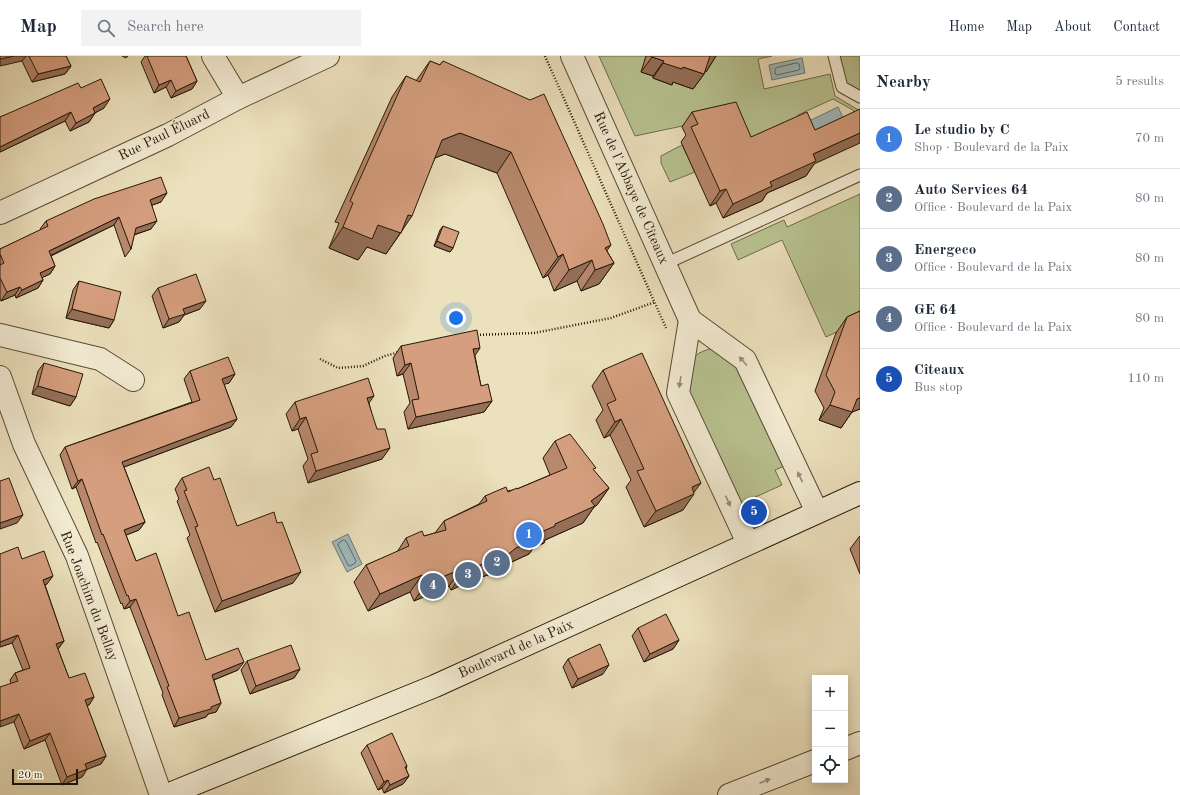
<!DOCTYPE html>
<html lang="en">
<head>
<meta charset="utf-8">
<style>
	:root { --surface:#fff; --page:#f2f2f3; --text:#1f2937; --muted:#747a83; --line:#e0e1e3; --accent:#8f2418 }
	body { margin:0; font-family:"Old Standard TT",serif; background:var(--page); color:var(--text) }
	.controls { position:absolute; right:12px; bottom:12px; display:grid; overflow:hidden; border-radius:0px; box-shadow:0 2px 10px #0003 }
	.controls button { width:36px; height:36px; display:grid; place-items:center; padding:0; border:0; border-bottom:1px solid var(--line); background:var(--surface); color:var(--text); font:20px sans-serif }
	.scale { position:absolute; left:12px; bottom:10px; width:66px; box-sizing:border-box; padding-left:4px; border:2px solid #261808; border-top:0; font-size:11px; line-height:14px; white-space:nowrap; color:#261808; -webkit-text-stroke:3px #f3ecd4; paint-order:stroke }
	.you { position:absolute; left:456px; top:262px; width:14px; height:14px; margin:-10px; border:3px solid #fff; border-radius:50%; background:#1a73e8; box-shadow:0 0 0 6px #1a73e833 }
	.badge { display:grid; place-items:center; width:26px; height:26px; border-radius:50%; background:var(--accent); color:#fff; font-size:13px; font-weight:700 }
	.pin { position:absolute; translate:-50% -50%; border:2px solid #fff; box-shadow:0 1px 4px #0006 }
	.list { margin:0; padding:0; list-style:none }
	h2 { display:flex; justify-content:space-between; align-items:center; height:52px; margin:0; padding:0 16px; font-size:17px }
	h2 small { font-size:13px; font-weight:400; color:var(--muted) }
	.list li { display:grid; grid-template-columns:26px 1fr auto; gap:12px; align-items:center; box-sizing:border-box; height:60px; padding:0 16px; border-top:1px solid var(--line) }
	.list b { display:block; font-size:15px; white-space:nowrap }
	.list p { margin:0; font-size:13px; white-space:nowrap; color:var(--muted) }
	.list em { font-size:13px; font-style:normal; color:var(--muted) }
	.icon { flex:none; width:22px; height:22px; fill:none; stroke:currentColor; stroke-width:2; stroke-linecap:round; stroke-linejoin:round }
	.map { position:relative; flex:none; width:860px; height:739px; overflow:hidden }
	header { display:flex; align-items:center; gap:24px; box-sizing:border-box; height:56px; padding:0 20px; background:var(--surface); border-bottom:1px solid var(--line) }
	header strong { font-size:19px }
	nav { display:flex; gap:22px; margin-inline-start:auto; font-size:14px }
	.search { width:280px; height:36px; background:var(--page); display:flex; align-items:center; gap:10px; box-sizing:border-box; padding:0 14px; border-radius:0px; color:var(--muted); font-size:15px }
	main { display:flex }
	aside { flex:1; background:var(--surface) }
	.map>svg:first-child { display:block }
	.green { fill:#b8c391; stroke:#6f6e4c }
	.water { fill:#9fbabd; stroke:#6f7975 }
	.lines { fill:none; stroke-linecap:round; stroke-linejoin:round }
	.shore { stroke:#626962; stroke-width:1 }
	.lane-casing { stroke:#584a35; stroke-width:13 }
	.street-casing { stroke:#584a35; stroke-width:24 }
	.secondary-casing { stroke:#261808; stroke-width:24 }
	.path { stroke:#261808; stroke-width:2.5; stroke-dasharray:1 2; stroke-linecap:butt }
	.lane { stroke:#f3ecd4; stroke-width:11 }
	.street { stroke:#f3ecd4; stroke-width:22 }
	.secondary { stroke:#f3ecd4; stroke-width:22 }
	.wall { fill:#b7886c; stroke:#261808 }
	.shaded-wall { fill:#956f58; stroke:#261808 }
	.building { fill:#d59e7e; stroke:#261808 }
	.oneway { fill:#978d78 }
	.labels { text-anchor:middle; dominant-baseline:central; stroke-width:3; stroke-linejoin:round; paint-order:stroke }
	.street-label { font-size:14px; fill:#261808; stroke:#f3ecd4 }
</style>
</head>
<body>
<header>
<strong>Map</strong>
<div class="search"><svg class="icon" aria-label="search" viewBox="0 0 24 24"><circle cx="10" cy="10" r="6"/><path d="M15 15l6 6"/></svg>Search here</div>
<nav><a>Home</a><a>Map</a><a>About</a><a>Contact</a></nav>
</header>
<main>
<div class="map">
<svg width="860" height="739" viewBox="0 0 860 739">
	<rect width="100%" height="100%" fill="#ece1bd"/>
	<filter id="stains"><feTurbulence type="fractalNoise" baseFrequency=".005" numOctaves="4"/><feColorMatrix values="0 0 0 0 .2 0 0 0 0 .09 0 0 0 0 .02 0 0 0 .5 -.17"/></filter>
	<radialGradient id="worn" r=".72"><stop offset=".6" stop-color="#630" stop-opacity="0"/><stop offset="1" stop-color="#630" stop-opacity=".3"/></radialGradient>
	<!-- green -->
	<g class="green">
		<path d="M599 0H646L642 16 653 20V22L672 29 673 26 711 0H772L758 3 764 33 830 18 835 40 860 55 857 64 853 54 833 43 798 59 810 86 758 88 725 61 635 80Z"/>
		<path d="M840 0H860V35L846 28Z"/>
		<path d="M682 89 695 116 670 126 661 107V100Z"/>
		<path d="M860 138V265L826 281 782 184 738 204 731 188 784 164 787 171Z"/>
		<path d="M709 293H718L735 303 787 409 775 414 782 429 740 448 688 337 693 302 699 297Z"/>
	</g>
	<!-- water -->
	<g class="water">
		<path d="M802 2 805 17 772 24 769 9Z"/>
		<path d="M838 51 845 66 817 80 809 65Z"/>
		<path d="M348 478 362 508 347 516 332 486Z"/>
	</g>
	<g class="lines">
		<!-- shore -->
		<g class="shore">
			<path d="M797 7 799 8 800 12 799 14 777 19 775 18V14L776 12Z"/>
			<path d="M344 484 346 485 356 505 355 507 350 510 348 509 338 489 339 487Z"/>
		</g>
		<!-- lane casing -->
		<g class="lane-casing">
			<g id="lane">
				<path d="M834 0 842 31 860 41"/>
				<path d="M665 208 860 119"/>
			</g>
		</g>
		<!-- street casing -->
		<g class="street-casing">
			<g id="street">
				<path d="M213 0 238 42"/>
				<path d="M572 0 690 264"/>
				<path d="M0 157 168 79 238 42 328 0"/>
				<path d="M0 279 100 303 133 324"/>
				<path d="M0 321 24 388 77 500 161 739"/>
				<path d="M748 487 678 337 690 264 745 304 817 456"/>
				<path d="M845 693 860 687"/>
				<path d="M729 739 815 705"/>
			</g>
		</g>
		<!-- secondary casing -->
		<g class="secondary-casing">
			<path id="secondary" d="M167 739 435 630 860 437"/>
		</g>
		<!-- path -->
		<g class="path">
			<path d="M545 0 666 272"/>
			<path d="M474 279 534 277 611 262 655 246"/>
			<path d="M320 303 338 312 363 310 385 300 399 296"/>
		</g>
		<!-- lane -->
		<use href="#lane" class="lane"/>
		<!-- street -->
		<use href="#street" class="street"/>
		<!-- secondary -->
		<use href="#secondary" class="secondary"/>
	</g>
	<!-- wall -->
	<g class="wall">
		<path d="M0 0H66L71 10 65 18 32 26 22 5Z"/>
		<path d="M122 0H128L126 2Z"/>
		<path d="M145 0H186L197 25 192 33 171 42 166 31 154 37 141 6Z"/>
		<path d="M646 0H716L706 16 705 15 704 18 693 33 673 26 672 29 653 22V20L641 16Z"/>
		<path d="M430 5 440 9 443 5 607 195 614 207 599 228 581 235 577 225 554 235 548 219 543 222 497 117 445 98 435 102 402 175 386 198 367 191 358 204 329 192 339 167 335 166 392 41 406 20 416 25Z"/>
		<path d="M81 32 104 52 95 57 89 66 70 75 65 65 0 96V61Z"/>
		<path d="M692 56 751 81 814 108 806 120 767 137 762 145 723 162 716 147 710 150 681 86 686 79 682 71Z"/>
		<path d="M161 146 152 149 151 173 134 179 131 193 125 201 114 169 51 200 55 210 50 218 42 221 43 224 38 232 16 242 15 239 1 245 0 243V193L41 174 40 173 46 165Z"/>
		<path d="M443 170 453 192 450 196 434 190 440 174Z"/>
		<path d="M79 225 114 264 109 272 66 262 73 234Z"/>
		<path d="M158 232 200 253 184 259 179 266 163 272 152 240Z"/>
		<path d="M860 255V353L852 356 841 372 819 364 824 352 815 335 836 277 847 261Z"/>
		<path d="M401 290 475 300 481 330 492 345 484 356 408 373 404 356 410 347 403 318 397 320 393 302Z"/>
		<path d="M44 307 76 341 70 350 32 338 38 315Z"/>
		<path d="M603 314 694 436 683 454 644 471 626 431 631 424 610 379 604 382 596 364 603 354 592 330Z"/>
		<path d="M190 315 235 318 229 327 224 328 237 363 231 371 124 411 145 466 139 474 126 479 136 505 178 560 206 604 238 614 214 624 221 647 216 656 208 658 206 661 174 671 162 639 163 637 130 551 124 553 122 547 121 548 97 486 96 487 76 431 72 433 60 399 65 391 192 346 184 323Z"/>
		<path d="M295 346 369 347 382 403 308 427 303 410 308 403 298 373 292 375 286 358Z"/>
		<path d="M555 385 594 415 609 432 597 449 594 451 583 467 545 484 544 487 534 491 529 498 505 509 494 517 475 523 451 534 449 530 414 545 410 536 368 555 354 526 366 509 397 496 406 482 424 480 435 477 444 465 479 448 485 440 517 433 550 419 543 402Z"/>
		<path d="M182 422 214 424 237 470 293 527 215 556 187 482 190 479 177 445 179 443 175 433Z"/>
		<path d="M860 480V518L850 493 859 481Z"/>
		<path d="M0 498 22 503 47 528 45 529 64 585 58 593 69 622 94 641 89 649 87 650 106 700 101 708 87 713 82 721 62 729 45 684 24 693 14 666 11 627 10 624 15 617 23 614 12 587 0 591Z"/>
		<path d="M638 572 679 584 673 593 644 606 632 580Z"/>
		<path d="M568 603 603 618 572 632 563 611Z"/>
		<path d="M247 605 300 613 294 622 250 638 241 614Z"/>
		<path d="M367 689 407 710 406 713 409 720 403 728 384 737 382 732 378 734 361 697Z"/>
	</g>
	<!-- shaded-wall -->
	<g class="shaded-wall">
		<path d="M14 0H26L22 5 0 10V3Z"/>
		<path d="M709 0H716L706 16 699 14Z"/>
		<path d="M652 1 664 5 653 20 641 16Z"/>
		<path d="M663 7 683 11 704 18 693 33 673 26 672 29 653 22Z"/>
		<path d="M71 10 65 18 32 26 38 18Z"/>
		<path d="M171 24 166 31 154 37 159 29Z"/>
		<path d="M197 25 192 33 171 42 176 35Z"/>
		<path d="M110 43 104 52 87 61 93 52Z"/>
		<path d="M71 56 65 65 0 96V91Z"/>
		<path d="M95 57 89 66 70 75 76 67Z"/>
		<path d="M460 77 511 96 497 117 445 98 427 105 442 84Z"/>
		<path d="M860 77V87L814 108 806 120 767 137 762 145 723 162 733 148 813 98Z"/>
		<path d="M726 133 716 147 710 150 720 135Z"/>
		<path d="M167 137 161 146 144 152 150 144Z"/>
		<path d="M408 159 412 160 386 198 367 191 358 204 329 192 343 171 378 169Z"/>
		<path d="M119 161 114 169 43 203 49 195Z"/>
		<path d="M157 165 151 173 130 180 136 172Z"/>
		<path d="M437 185 453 192 450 196 434 190Z"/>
		<path d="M611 189 596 210 605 192Z"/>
		<path d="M563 198 548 219 543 222 558 201Z"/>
		<path d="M592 204 577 225 554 235 569 214Z"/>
		<path d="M614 207 599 228 581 235 595 214Z"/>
		<path d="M55 210 50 218 35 225 40 217Z"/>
		<path d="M43 224 38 232 16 242 22 234Z"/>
		<path d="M20 231 15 239 1 245 7 236Z"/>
		<path d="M206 245 200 253 184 259 179 266 163 272 169 263 183 253Z"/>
		<path d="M72 253 114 264 109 272 66 262Z"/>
		<path d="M480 292 472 304 473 293Z"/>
		<path d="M411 307 403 318 397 320 405 309Z"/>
		<path d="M235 318 229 327 216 331 222 323Z"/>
		<path d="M38 330 76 341 70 350 32 338Z"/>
		<path d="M374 340 366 351 367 342Z"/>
		<path d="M860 342V353L852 356 841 372 819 364 830 349 857 343Z"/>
		<path d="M492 345 484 356 408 373 416 361Z"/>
		<path d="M306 361 298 373 292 375 300 363Z"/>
		<path d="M237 363 231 371 116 414 122 406Z"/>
		<path d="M621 363 610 379 604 382 615 366Z"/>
		<path d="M390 392 382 403 308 427 316 415Z"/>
		<path d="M82 423 76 431 72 433 78 425Z"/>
		<path d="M701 427 692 439 694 438 683 454 644 471 656 455 692 431Z"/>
		<path d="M609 432 597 449 594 451 583 467 545 484 544 487 534 491 529 498 505 509 494 517 475 523 451 534 463 517 516 492 539 477 555 468 591 445Z"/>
		<path d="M23 459 17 467 0 473V467Z"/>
		<path d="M145 466 139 474 119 482 124 474Z"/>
		<path d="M461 513 449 530 414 545 426 528Z"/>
		<path d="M301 516 293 527 215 556 222 545Z"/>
		<path d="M422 519 410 536 368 555 380 538Z"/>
		<path d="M53 520 47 528 38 531 43 524Z"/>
		<path d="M136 543 130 551 124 553 130 545Z"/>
		<path d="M18 579 12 587 0 591V586Z"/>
		<path d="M679 584 673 593 644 606 650 598Z"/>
		<path d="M64 585 58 593 50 595 56 588Z"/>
		<path d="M244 606 238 614 206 627 212 619Z"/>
		<path d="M609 609 603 618 572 632 578 623Z"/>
		<path d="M300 613 294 622 250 638 256 630Z"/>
		<path d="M94 641 89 649 79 652 85 644Z"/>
		<path d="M221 647 216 656 208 658 206 661 174 671 179 662Z"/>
		<path d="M19 658 14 666 0 671V665Z"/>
		<path d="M50 677 45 684 24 693 30 685Z"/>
		<path d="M106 700 101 708 80 716 85 708Z"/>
		<path d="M87 713 82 721 62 729 67 721Z"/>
		<path d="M409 720 403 728 384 737 390 729Z"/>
		<path d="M388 724 382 732 378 734 384 726Z"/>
	</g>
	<!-- building -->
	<g class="building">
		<path d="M0 0H14L0 3Z"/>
		<path d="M29 0H66L71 10 38 18Z"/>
		<path d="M147 0H186L197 25 176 35 171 24 159 29Z"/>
		<path d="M652 0H710L704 18 683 11 682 13 663 7 664 5 652 1Z"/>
		<path d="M430 5 440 9 443 5 530 44 544 38 603 168 611 189 605 192 614 207 595 214 592 204 569 214 563 198 558 201 511 96 460 77 442 84 412 160 408 159 401 177 378 169 372 183 343 171 353 147 350 145 406 20 420 26Z"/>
		<path d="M101 23 110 43 93 52 95 57 76 67 71 56 0 91V61L78 27 81 32Z"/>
		<path d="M736 46 751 81 807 56 815 74 860 53V77L813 98 816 105 770 126 772 130 733 148 726 133 720 135 691 71 698 68 692 56Z"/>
		<path d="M161 121 167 137 150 144 157 165 136 172 131 193 119 161 49 195 55 210 40 217 43 224 22 234 20 231 7 236 0 222V209L4 207 0 198V193L48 170 46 165 94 143Z"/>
		<path d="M443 170 459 176 453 192 437 185Z"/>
		<path d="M196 218 206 245 183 253 185 258 169 263 158 232Z"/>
		<path d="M79 225 121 236 114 264 72 253Z"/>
		<path d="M860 255V342L857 343 852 356 830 349 835 336 826 319 847 261Z"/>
		<path d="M477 274 480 292 473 293 481 330 488 328 492 345 416 361 412 344 419 343 411 307 405 309 401 290Z"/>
		<path d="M642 297 701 427 692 431 694 438 656 455 637 415 644 413 621 363 615 366 607 348 616 344 603 314Z"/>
		<path d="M228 301 235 318 222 323 237 363 122 406 145 466 124 474 136 505 156 497 178 560 189 556 206 604 238 592 244 606 212 619 221 647 211 651V653L179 662 167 631 169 630 136 543 130 545 128 539 127 540 103 478 102 479 82 423 78 425 65 391 200 344 190 315Z"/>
		<path d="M44 307 83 318 76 341 38 330Z"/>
		<path d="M368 322 374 340 367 342 377 373H385L390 392 316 415 311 398 318 396 306 361 300 363 295 346Z"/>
		<path d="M570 378 596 412 593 413 609 432 591 445 595 450 555 468V470L539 477 541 481 516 492 506 500 487 506 463 517 461 513 426 528 422 519 380 538 366 509 409 490 406 482 422 475 424 480 446 474 444 465 487 445 485 440 506 431 508 436 517 432V433L567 412 555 385Z"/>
		<path d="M209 411 214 424 220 422 237 470 274 456 277 467 282 466 301 516 222 545 195 471 198 470 184 435 187 434 182 422Z"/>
		<path d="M9 422 23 459 0 467V425Z"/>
		<path d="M18 491 22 503 44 495 53 520 43 524 64 585 56 588 69 622 85 617 94 641 85 644 106 700 85 708 87 713 67 721 50 677 30 685 19 658 0 665V631L18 625 15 617 30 612 18 579 0 586V498Z"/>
		<path d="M666 558 679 584 650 598 638 572Z"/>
		<path d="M600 588 609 609 578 623 568 603Z"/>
		<path d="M291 589 300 613 256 630 247 605Z"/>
		<path d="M392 677 407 710 405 711 409 720 390 729 388 724 384 726 367 689Z"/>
	</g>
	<!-- one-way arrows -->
	<defs><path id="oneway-solid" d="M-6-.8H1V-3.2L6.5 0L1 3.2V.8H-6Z"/></defs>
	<g class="oneway">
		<use href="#oneway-solid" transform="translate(743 305) rotate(-132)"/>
		<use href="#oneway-solid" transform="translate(680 326) rotate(99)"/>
		<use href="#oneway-solid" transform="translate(800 421) rotate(-115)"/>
		<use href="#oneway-solid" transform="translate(728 445) rotate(65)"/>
		<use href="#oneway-solid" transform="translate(765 725) rotate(-22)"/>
	</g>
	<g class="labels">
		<!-- street labels -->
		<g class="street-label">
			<text transform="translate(164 79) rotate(-26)">Rue Paul Éluard</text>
			<text transform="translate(631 132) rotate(66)">Rue de l'Abbaye de Cîteaux</text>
			<text transform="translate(89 540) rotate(69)">Rue Joachim du Bellay</text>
			<text transform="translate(516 593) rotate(-24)">Boulevard de la Paix</text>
		</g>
	</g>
	<rect width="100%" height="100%" filter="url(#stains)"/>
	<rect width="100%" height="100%" fill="url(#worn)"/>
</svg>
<div class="controls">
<button>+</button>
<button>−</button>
<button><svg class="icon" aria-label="locate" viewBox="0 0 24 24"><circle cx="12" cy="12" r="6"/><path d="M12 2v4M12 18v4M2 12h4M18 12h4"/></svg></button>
</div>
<div class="scale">20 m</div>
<div class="you"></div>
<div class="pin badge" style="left:529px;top:479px;background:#3f7fe0">1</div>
<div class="pin badge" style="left:497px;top:507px;background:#5c6f8a">2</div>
<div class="pin badge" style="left:468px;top:519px;background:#5c6f8a">3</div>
<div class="pin badge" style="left:433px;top:530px;background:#5c6f8a">4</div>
<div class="pin badge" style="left:754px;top:456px;background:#1a4fb4">5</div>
</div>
<aside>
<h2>Nearby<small>5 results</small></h2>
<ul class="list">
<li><span class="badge" style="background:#3f7fe0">1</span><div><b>Le studio by C</b><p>Shop · Boulevard de la Paix</p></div><em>70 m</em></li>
<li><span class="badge" style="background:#5c6f8a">2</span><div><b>Auto Services 64</b><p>Office · Boulevard de la Paix</p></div><em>80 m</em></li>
<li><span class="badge" style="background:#5c6f8a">3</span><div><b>Energeco</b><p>Office · Boulevard de la Paix</p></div><em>80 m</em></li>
<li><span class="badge" style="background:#5c6f8a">4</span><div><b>GE 64</b><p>Office · Boulevard de la Paix</p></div><em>80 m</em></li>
<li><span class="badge" style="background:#1a4fb4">5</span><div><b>Cîteaux</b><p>Bus stop</p></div><em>110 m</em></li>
</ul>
</aside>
</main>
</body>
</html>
